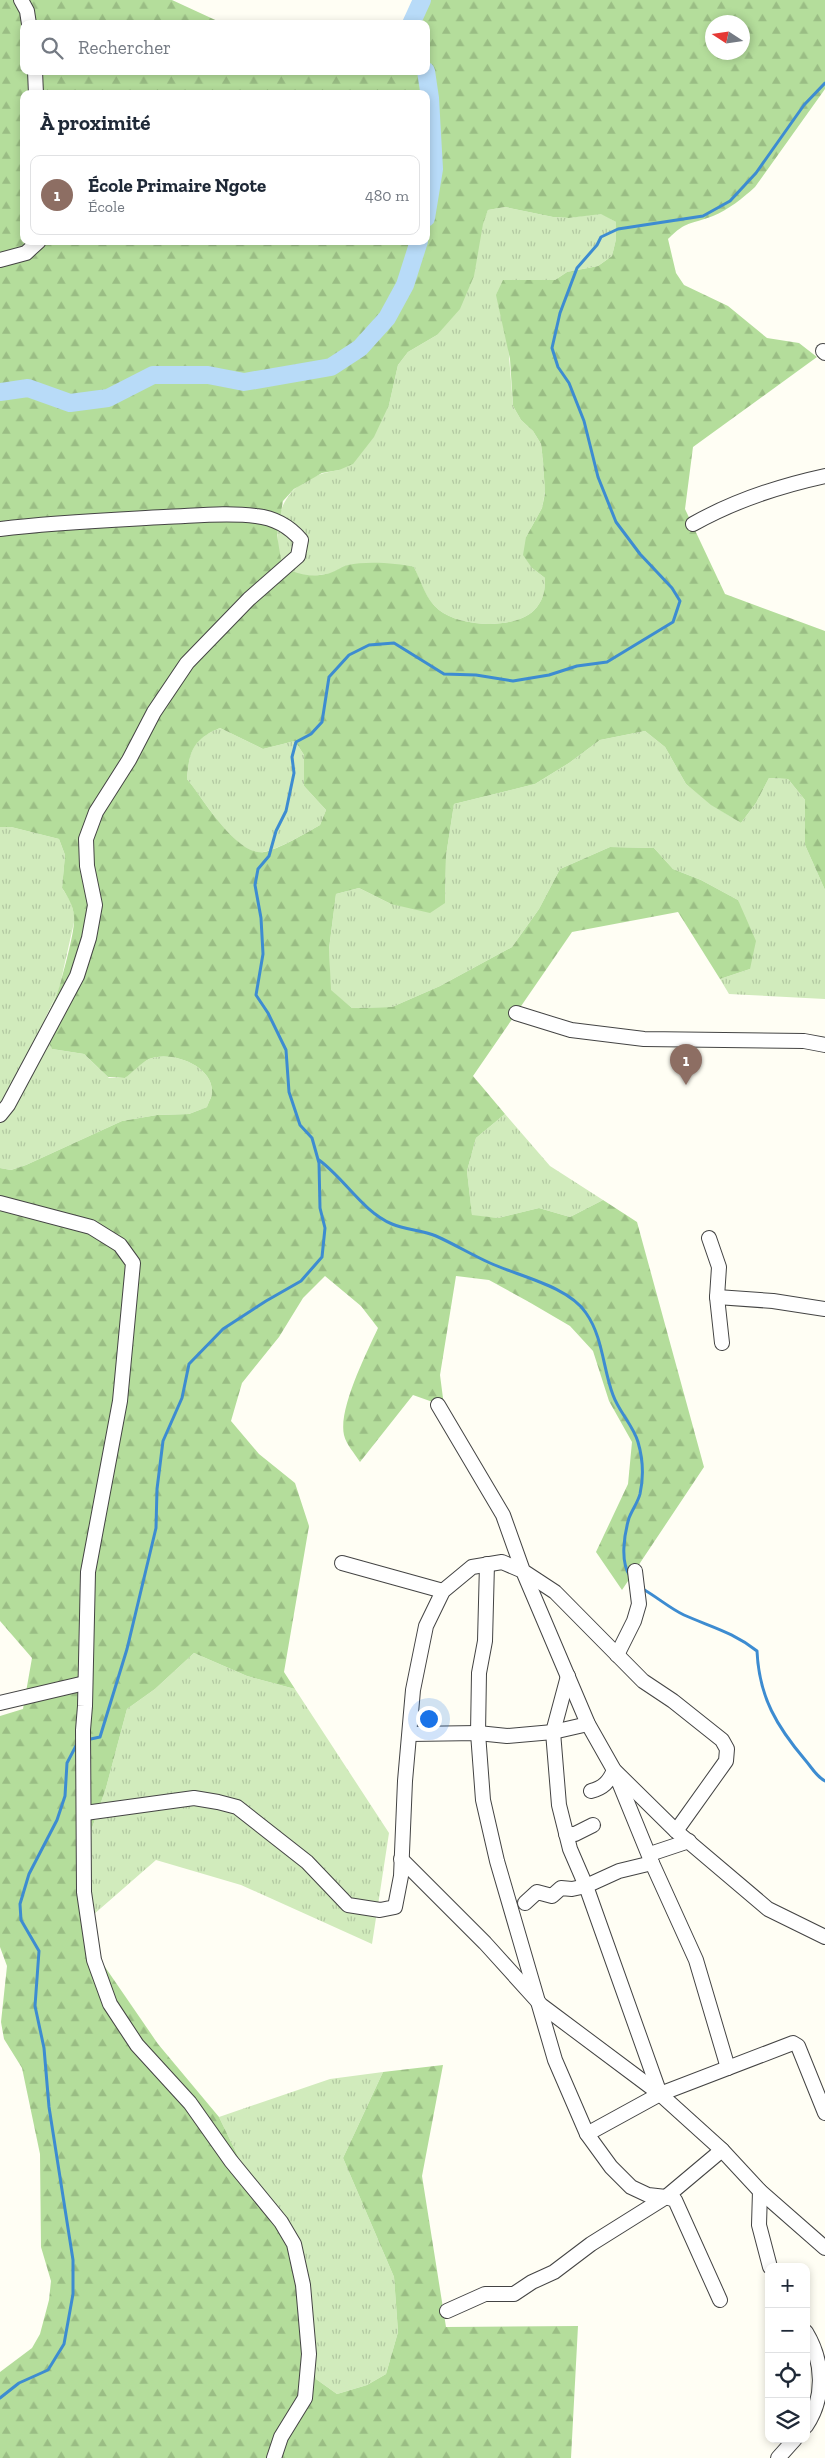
<!DOCTYPE html>
<html lang="fr">
<head>
<meta charset="utf-8">
<style>
	:root { --surface:#fff; --page:#f2f2f3; --text:#1f2937; --muted:#747a83; --line:#e0e1e3; --accent:#c62724 }
	body { margin:0; font-family:"Zilla Slab",serif; background:var(--page); color:var(--text) }
	.controls { position:absolute; right:15px; bottom:15px; display:grid; overflow:hidden; border-radius:10px; box-shadow:0 2px 8px #0003 }
	.controls button { width:45px; height:45px; display:grid; place-items:center; padding:0; border:0; border-bottom:1px solid var(--line); background:var(--surface); color:var(--text); font:25px sans-serif }
	.compass { position:absolute; left:705px; top:15px; width:45px; height:45px; border-radius:50%; background:var(--surface); box-shadow:0 2px 8px #0003; rotate:282deg }
	.you { position:absolute; left:428px; top:1718px; width:18px; height:18px; margin:-12px; border:4px solid #fff; border-radius:50%; background:#1a73e8; box-shadow:0 0 0 8px #1a73e833 }
	.badge { display:grid; place-items:center; width:32px; height:32px; border-radius:50%; background:var(--accent); color:#fff; font-size:16px; font-weight:700 }
	.pin { position:absolute; translate:-50% -41px; filter:drop-shadow(0 1px 2px #0008) }
	.pin::after { content:''; position:absolute; top:26px; width:18px; height:15px; background:inherit; clip-path:polygon(0 0,100% 0,50% 100%) }
	.list { margin:0; padding:0; list-style:none }
	h2 { display:flex; justify-content:space-between; align-items:center; height:65px; margin:0; padding:0 20px; font-size:21px }
	h2 small { font-size:16px; font-weight:400; color:var(--muted) }
	.list li { display:grid; grid-template-columns:32px 1fr auto; gap:15px; align-items:center; box-sizing:border-box; height:80px; margin:0 10px 10px; padding:0 10px; border:1px solid var(--line); border-radius:10px }
	.list b { display:block; font-size:19px; white-space:nowrap }
	.list p { margin:0; font-size:16px; white-space:nowrap; color:var(--muted) }
	.list em { font-size:16px; font-style:normal; color:var(--muted) }
	.icon { flex:none; width:28px; height:28px; fill:none; stroke:currentColor; stroke-width:2; stroke-linecap:round; stroke-linejoin:round }
	.map { position:relative; flex:none; width:825px; height:2458px; overflow:hidden }
	.search { position:absolute; background:var(--surface); box-shadow:0 2px 8px #0003; left:20px; top:20px; width:410px; height:55px; display:flex; align-items:center; gap:12px; box-sizing:border-box; padding:0 18px; border-radius:10px; color:var(--muted); font-size:19px }
	.panel { position:absolute; background:var(--surface); box-shadow:0 2px 8px #0003; left:20px; top:90px; width:410px; height:155px; border-radius:10px }
	.map>svg:first-child { display:block }
	.grass { fill:url(#grass-tufts) }
	.forest { fill:url(#forest-firs); fill-rule:evenodd }
	.lines { fill:none; stroke-linecap:round; stroke-linejoin:round }
	.stream { stroke:#3d8cd1; stroke-width:3 }
	.river { stroke:#b8dbf8; stroke-width:18 }
	.minor-casing { stroke:#444; stroke-width:16 }
	.minor { stroke:#fff; stroke-width:14 }
</style>
</head>
<body>
<div class="map">
<svg width="825" height="2458" viewBox="0 0 825 2458">
	<defs>
		<pattern id="grass-tufts" width="24" height="20" patternUnits="userSpaceOnUse" patternTransform="scale(1.25)"><rect width="24" height="20" fill="#d1ebbc"/><path d="M3 7l-1-3M5 7V3M7 7l1-3M15 17l-1-3M17 17v-4M19 17l1-3" fill="none" stroke="#b2c8a1"/></pattern>
		<pattern id="forest-firs" width="22" height="20" patternUnits="userSpaceOnUse" patternTransform="scale(1.25)"><rect width="22" height="20" fill="#b4dd9b"/><path d="M5 1l3.5 6h-7zM16 11l3.5 6h-7z" fill="#9abd84"/></pattern>
	</defs>
	<rect width="100%" height="100%" fill="#fffef4"/>
	<!-- grass -->
	<g class="grass">
		<path d="M505 207 553 217 569 218 601 213 616 222V239L612 256 598 266 567 272 555 280 503 281 513 406 521 420 533 431 541 444 543 461 545 492 542 508 526 537 532 568 545 578C545 589 544 598 537 607 519 631 460 627 439 610 426 600 420 581 414 567L348 565 332 573 313 576 296 574 282 566C268 516 284 478 339 470L389 405 398 365 408 352 437 335 488 210Z"/>
		<path d="M220 728 263 749 295 741 304 755V786L326 810 320 825C308 832 277 850 263 852 236 856 203 798 187 779 189 751 193 739 220 728Z"/>
		<path d="M645 731 665 747 686 784 712 805 741 823 756 803 769 778 788 779 805 800V845L825 890V999L729 994 720 979 750 969 738 900 701 880 673 869 654 848 610 847 560 869 539 909 512 947 440 986 392 1007 352 1008 330 990 329 949 336 894 359 888 391 904 445 902 446 856 454 804 535 784 569 763 600 740Z"/>
		<path d="M0 827H11L59 839 65 855 62 888 71 902 75 918 59 989 45 1019 52 1049 84 1054 109 1078H125C132 1072 141 1063 149 1059 170 1050 214 1065 212 1093 212 1097 208 1103 207 1107L189 1114 157 1115 122 1121 26 1165 11 1170 0 1168Z"/>
		<path d="M505 1114 550 1166 603 1200 570 1217 539 1208 498 1218 472 1216 467 1171 476 1138Z"/>
		<path d="M194 1653 247 1676 295 1689 389 1833 372 1944 241 1885 156 1860 93 1915 83 1880 92 1828 106 1788 127 1709 155 1689Z"/>
		<path d="M383 2072 343 2158 394 2277 398 2332 386 2374 367 2385 337 2394 316 2379 306 2317 250 2181 219 2117 330 2079Z"/>
	</g>
	<!-- forest -->
	<path class="forest" d="M0 0H172L224 24H24V71H426V24H416L418 0H825V89L755 187C743 198 728 210 713 216 690 225 687 220 668 239L676 273 684 285 728 306 767 338 799 343 817 357 693 447 685 509 725 594 825 631V890L805 845V800L788 779 769 778 756 803 741 823 711 805 686 784 665 747 645 731 600 740 569 763 535 784 454 804 446 856 445 903 430 913 391 904 359 888 336 894 329 949 331 990 352 1008 392 1007 440 986 512 947 539 909 560 869 610 847 654 848 673 869 701 880 738 900 756 941 750 969 720 979 678 912 572 932 473 1076 505 1114 476 1138 467 1171 472 1215 498 1218 539 1208 570 1217 603 1200 637 1222 704 1467 622 1590 596 1552 628 1484 632 1442 609 1401 593 1351 570 1326 529 1302 489 1280 456 1276 440 1375 444 1406 413 1395 360 1462C355 1454 346 1444 344 1435 338 1409 367 1352 378 1328L361 1306 325 1276 303 1298 279 1337 242 1383 231 1421 259 1454 295 1483 309 1526 284 1672 295 1689 247 1676 194 1653 155 1689 127 1709 106 1788 92 1828 83 1880 103 1964 158 2044 219 2117 250 2181 287 2237 306 2317 316 2379 337 2394 367 2385 386 2374 398 2332 394 2277 343 2158 383 2072 443 2065 422 2176 446 2327 578 2326 571 2458H0V2372L32 2348 40 2334 49 2300 51 2281 41 2247 40 2154 22 2068 4 2039 1 2022 7 1966 0 1947V1716L23 1709 32 1658 0 1621V1168L11 1170 26 1165 122 1121 157 1115 189 1114 207 1107C208 1103 212 1097 212 1093 214 1065 170 1050 149 1059 141 1063 132 1073 125 1078L108 1077 84 1054 52 1049C38 1020 50 1015 59 988 63 974 76 928 74 916 73 905 68 897 62 888L65 855 59 839 11 827H0ZM712 22H742V52H712ZM24 94H426V241H24ZM505 207 553 217 569 218 601 214 616 222V239L612 256 598 266 567 272 555 280H503L496 295 510 359 513 406 521 420 533 431 541 444 543 461 545 493 542 508 526 537 523 555 532 568 545 578C545 589 544 598 537 607 519 631 460 627 439 610 426 600 421 581 414 567 397 563 366 561 348 565 342 566 337 571 330 573 312 578 298 575 282 566L277 535 283 501 294 489 322 473 339 470 353 464 374 437 389 405 398 365 408 352 437 335 460 309 474 276 483 224 488 210ZM220 728 263 749 295 741 304 755V786L326 810 320 825C308 832 277 850 264 852 236 856 203 798 187 779 189 752 193 739 220 728Z"/>
	<g class="lines">
		<!-- stream -->
		<g class="stream">
			<path d="M319 1160C345 1179 362 1211 392 1224 406 1230 422 1230 436 1236 454 1244 472 1255 490 1263 518 1276 568 1286 586 1313 603 1337 603 1369 613 1395 619 1412 633 1425 638 1442 643 1459 644 1476 640 1494 638 1502 632 1510 629 1518 624 1535 620 1562 630 1576"/>
			<path d="M641 1588C656 1596 669 1608 684 1615 711 1627 733 1632 757 1651 759 1697 777 1727 806 1761 812 1768 817 1777 825 1781"/>
			<path d="M86 1740 100 1737 127 1649 156 1528 157 1489 163 1441 182 1398 189 1364 223 1329 266 1301 301 1281 322 1257 325 1228 320 1208 319 1163 312 1138 300 1125 289 1092 286 1050 268 1013 256 995 263 954 261 918 255 885 258 869 269 856 276 831 286 811 294 773 292 757 296 742 311 734 322 722 329 677 349 655 369 645 394 643 444 674 476 675 513 681 549 675 577 666 607 662 673 622 680 601 672 588 640 554 616 522 598 477 584 421 569 383 558 367 552 348 560 313 577 268 597 245 601 237 618 229 703 216 730 201 756 173 804 105 825 83"/>
			<path d="M0 2398 19 2383 48 2370 64 2344 73 2294V2260L49 2107 44 2048 35 2006 39 1951 21 1920 20 1904 29 1874 57 1820 65 1796 67 1763 78 1742"/>
		</g>
		<!-- river -->
		<g class="river">
			<path d="M411 24 422 0"/>
			<path d="M426 71 430 98 434 169 426 218"/>
			<path d="M0 392 28 388 70 403 108 398 153 375H208L244 382 331 367 360 348 387 318 405 285 419 241"/>
		</g>
		<!-- minor casing -->
		<g class="minor-casing">
			<g id="minor">
				<path d="M21 0 27 11 29 24"/>
				<path d="M35 71 36 94"/>
				<path d="M0 260 26 253 39 241"/>
				<path d="M823 351 825 353"/>
				<path d="M693 524C734 501 779 486 825 476"/>
				<path d="M0 529C55 522 109 520 164 517 194 516 226 512 256 516 275 518 289 526 301 540L298 556 249 599 187 663 154 712 129 760 96 812 86 839 87 866 95 905 89 938 77 976 8 1105 0 1115"/>
				<path d="M516 1013 571 1030 644 1039 804 1041 825 1045"/>
				<path d="M0 1203 91 1227 120 1245 133 1263 120 1401 88 1572 85 1706 83 1730 84 1892 94 1960 110 2004 137 2045 190 2103 231 2161 281 2222 294 2244 303 2285 309 2354 305 2398 281 2437 274 2458"/>
				<path d="M709 1238 719 1267 717 1297 722 1343"/>
				<path d="M717 1297 773 1301 825 1309"/>
				<path d="M438 1405 503 1515 523 1571 555 1592 643 1681 673 1701 722 1740 727 1749 726 1761 676 1831"/>
				<path d="M342 1563 443 1591"/>
				<path d="M487 1564 485 1641 479 1673 478 1733 483 1800 497 1861 555 2060 587 2134 611 2167 631 2187 648 2195 666 2197 675 2200 720 2300"/>
				<path d="M617 1655 634 1621 639 1604 635 1571"/>
				<path d="M568 1676 553 1732 559 1805 570 1849 586 1886 660 2094"/>
				<path d="M0 1703 85 1683"/>
				<path d="M410 1734 478 1733 507 1736 553 1732 588 1724"/>
				<path d="M591 1791C603 1788 609 1782 614 1770L652 1863 696 1960 728 2068"/>
				<path d="M85 1813 194 1798 218 1802 237 1807 307 1862 348 1905 380 1910 395 1907 401 1876 405 1781 413 1690 426 1626 443 1591 472 1567 502 1562 523 1571 588 1724 614 1770 676 1831 768 1909 825 1937"/>
				<path d="M566 1834H575L593 1825"/>
				<path d="M650 1854 689 1841"/>
				<path d="M401 1859 485 1943 541 2005 660 2094 722 2150 760 2191 825 2248"/>
				<path d="M525 1903 537 1892 552 1896 561 1888 572 1889 586 1886 619 1871 652 1863"/>
				<path d="M587 2134 660 2094 793 2043 798 2046 825 2113"/>
				<path d="M760 2191 759 2225 770 2267"/>
				<path d="M447 2311 485 2294H514L532 2282 554 2272 591 2244 666 2197 722 2150"/>
				<path d="M806 2332C824 2362 825 2398 806 2426"/>
				<path d="M778 2458 795 2439"/>
			</g>
		</g>
		<!-- minor -->
		<use href="#minor" class="minor"/>
	</g>
</svg>
<div class="controls">
<button>+</button>
<button>−</button>
<button><svg class="icon" aria-label="locate" viewBox="0 0 24 24"><circle cx="12" cy="12" r="6"/><path d="M12 2v4M12 18v4M2 12h4M18 12h4"/></svg></button>
<button><svg class="icon" aria-label="layers" viewBox="0 0 24 24"><path d="M12 4l9 5-9 5-9-5zM3 14l9 5 9-5"/></svg></button>
</div>
<svg class="compass" viewBox="-18 -18 36 36"><path d="M0-13l5 13h-10z" fill="#e53935"/><path d="M0 13l5-13h-10z" fill="#747a83"/></svg>
<div class="you"></div>
<div class="pin badge" style="left:686px;top:1085px;background:#8d6e63">1</div>
<div class="search"><svg class="icon" aria-label="search" viewBox="0 0 24 24"><circle cx="10" cy="10" r="6"/><path d="M15 15l6 6"/></svg>Rechercher</div>
<section class="panel">
<h2>À proximité<small></small></h2>
<ul class="list">
<li><span class="badge" style="background:#8d6e63">1</span><div><b>École Primaire Ngote</b><p>École</p></div><em>480 m</em></li>
</ul>
</section>
</div>
</body>
</html>
